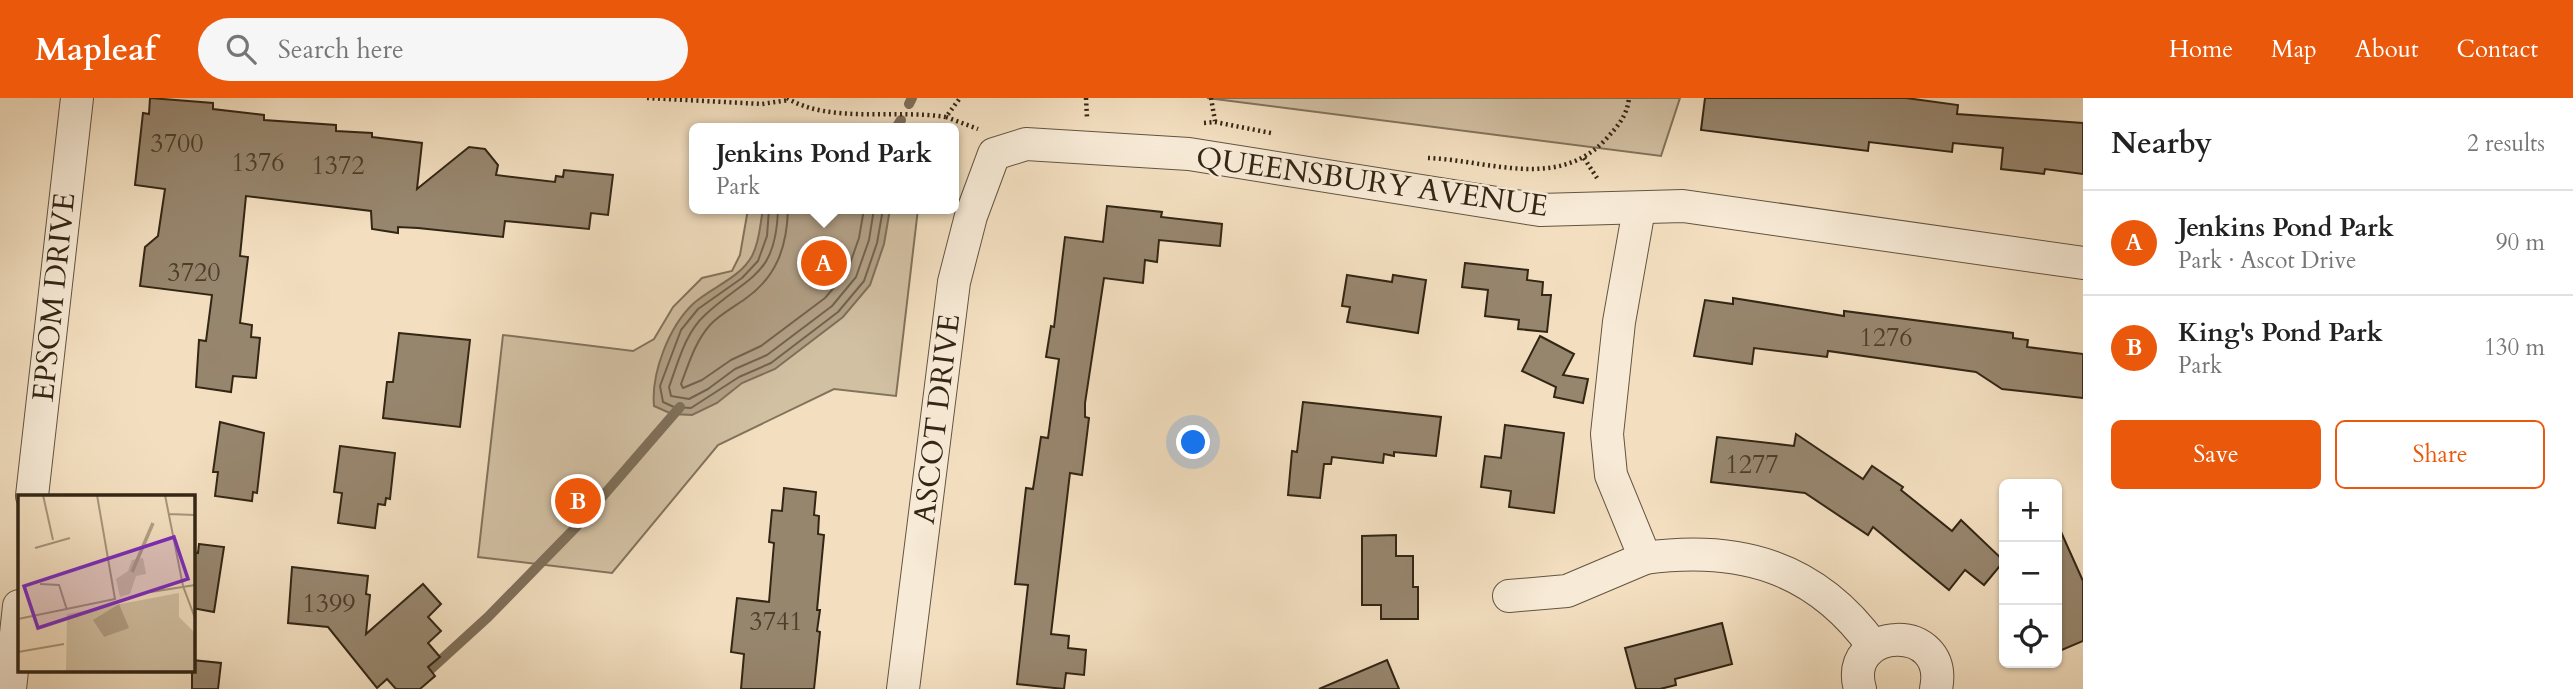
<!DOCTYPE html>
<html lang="en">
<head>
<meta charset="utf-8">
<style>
	:root { --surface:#fff; --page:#f6f6f6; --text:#222; --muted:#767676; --line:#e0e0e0; --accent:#ea580c }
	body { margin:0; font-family:Cardo,serif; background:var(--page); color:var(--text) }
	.controls { position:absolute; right:21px; bottom:21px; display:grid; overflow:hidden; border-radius:10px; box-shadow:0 2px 5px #0004 }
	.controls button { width:63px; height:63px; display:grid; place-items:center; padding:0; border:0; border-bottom:2px solid var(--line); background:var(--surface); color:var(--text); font:35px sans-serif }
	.you { position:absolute; left:1194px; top:345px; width:24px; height:24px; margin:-18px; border:5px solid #fff; border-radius:50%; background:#1a73e8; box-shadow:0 0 0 10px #1a73e833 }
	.badge { display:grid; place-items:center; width:46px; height:46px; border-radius:50%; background:var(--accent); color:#fff; font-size:23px; font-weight:700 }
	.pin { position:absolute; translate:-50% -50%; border:4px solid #fff; box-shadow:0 2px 7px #0006 }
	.popup { position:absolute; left:689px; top:25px; width:270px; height:91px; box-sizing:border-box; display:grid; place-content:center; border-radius:10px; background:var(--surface); filter:drop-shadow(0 2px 5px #0005); font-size:23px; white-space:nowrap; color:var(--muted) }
	.popup b { font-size:26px; color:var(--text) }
	.popup::after { content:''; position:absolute; left:50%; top:100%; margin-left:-14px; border:14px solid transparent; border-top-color:var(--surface) }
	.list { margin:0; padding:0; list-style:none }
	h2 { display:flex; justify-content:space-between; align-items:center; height:91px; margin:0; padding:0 28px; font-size:30px }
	h2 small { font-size:23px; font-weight:400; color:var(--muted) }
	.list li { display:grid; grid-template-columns:46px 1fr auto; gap:21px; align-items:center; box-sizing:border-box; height:105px; padding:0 28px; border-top:2px solid var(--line) }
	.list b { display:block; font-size:26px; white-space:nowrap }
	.list p { margin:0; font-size:23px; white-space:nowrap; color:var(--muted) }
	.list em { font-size:23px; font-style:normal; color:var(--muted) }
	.actions { display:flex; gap:14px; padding:21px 28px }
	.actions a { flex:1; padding:16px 0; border:2px solid var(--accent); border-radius:10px; text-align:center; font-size:24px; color:var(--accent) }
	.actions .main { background:var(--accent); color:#fff }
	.icon { flex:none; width:38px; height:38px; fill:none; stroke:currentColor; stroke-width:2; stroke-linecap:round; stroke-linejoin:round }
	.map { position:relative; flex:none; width:2083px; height:591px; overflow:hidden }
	header { display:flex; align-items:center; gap:42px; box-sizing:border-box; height:98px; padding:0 35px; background:var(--accent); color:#fff }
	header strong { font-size:33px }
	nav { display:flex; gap:38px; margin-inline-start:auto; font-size:24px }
	.search { width:490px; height:63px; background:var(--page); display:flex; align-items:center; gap:18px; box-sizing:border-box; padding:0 24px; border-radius:38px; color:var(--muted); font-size:26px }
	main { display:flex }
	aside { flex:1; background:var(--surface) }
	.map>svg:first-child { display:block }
	.green { fill:#d2c0a3; stroke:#82735c; stroke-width:2 }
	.water { fill:#b2a086; stroke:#7f6f59; stroke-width:2 }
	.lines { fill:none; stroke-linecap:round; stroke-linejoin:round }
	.shore { stroke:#72634e; stroke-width:2 }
	.stream { stroke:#7f6f59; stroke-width:10 }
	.building { fill:#97866e; stroke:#332615; stroke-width:2 }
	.minor-casing { stroke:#635440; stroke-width:34 }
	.path { stroke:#332615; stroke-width:4.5; stroke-dasharray:2 3.5; stroke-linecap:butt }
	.minor { stroke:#f7ead6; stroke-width:32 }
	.labels { text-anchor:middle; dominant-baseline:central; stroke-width:5; stroke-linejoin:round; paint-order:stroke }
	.number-label { font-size:26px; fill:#4c3e2b }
	.street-label { font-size:30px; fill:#332615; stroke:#f7ead6 }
	.inset-river { fill:none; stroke:#b2a086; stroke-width:3.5 }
	.inset-road { fill:none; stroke:#a6957c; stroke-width:2 }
	.view { fill:#7b2cbf; fill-opacity:0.15; stroke:#7b2cbf; stroke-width:3.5 }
	.inset-edge { fill:none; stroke:#332615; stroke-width:3.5 }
</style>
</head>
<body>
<header>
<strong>Mapleaf</strong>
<div class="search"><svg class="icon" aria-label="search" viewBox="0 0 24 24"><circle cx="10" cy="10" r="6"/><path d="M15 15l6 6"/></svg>Search here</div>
<nav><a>Home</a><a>Map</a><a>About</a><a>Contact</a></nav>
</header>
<main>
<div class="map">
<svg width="2083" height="591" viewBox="0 0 2083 591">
	<rect width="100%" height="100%" fill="#f3dfc0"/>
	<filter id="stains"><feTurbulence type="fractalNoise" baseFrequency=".00286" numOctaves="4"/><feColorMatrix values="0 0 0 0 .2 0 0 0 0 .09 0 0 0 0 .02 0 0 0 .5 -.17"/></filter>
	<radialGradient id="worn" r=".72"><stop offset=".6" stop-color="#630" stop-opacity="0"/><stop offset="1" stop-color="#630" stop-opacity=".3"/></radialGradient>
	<!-- green -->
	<g class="green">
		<path d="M1207 0H1680L1661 58Z"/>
		<path d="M748 111H918L896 298 834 291 718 347 612 475 478 459 503 237 633 253 654 241 673 209 702 180 732 173 740 157Z"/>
	</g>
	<!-- water -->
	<path class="water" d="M763 111H890L884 146 870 187 843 219 775 271 742 285 717 305 692 317 672 316 654 308C651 275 669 228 694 205 712 189 740 180 752 158 760 143 760 126 763 111Z"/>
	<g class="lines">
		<!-- shore -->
		<g class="shore">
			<path d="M769 111 767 138 758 163 742 180 698 211 681 232 660 288 663 304 674 309 691 310 739 279 771 265 838 214 864 183 877 145 883 111"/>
			<path d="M778 111C776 180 748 177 705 217 685 235 678 265 669 289L671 298 689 301 708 291 735 271 767 257 832 208 856 179 869 142 874 111"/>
			<path d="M788 111C787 148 777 179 745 201 734 209 719 217 710 227 695 244 689 265 681 286L683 290 702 282 731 262 761 248 825 200 847 174 859 140 864 111"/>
		</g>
		<!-- stream -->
		<g class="stream">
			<path d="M909 6 912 0"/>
			<path d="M896 30 901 22"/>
			<path d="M409 591 488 519 576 429 680 309"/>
		</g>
	</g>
	<!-- building -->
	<g class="building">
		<path d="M150 0 213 5V11L264 17V22L336 27V33L372 35V39L422 45 417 91 469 49 485 51 498 67 496 77 555 84 556 78 563 79 564 72 613 77 608 117 591 115 589 131 505 123 503 139 418 130 398 129V135L372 131 371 113 246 98 240 158 248 159 240 225 252 227 251 239 260 240 256 280 233 278 231 294 196 289 199 242 206 243 212 197 140 188 145 149 158 138 165 91 135 87 143 15 149 16Z"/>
		<path d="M1705 0H1906L1958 7 1957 16 2083 25V76L2045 71 2044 76 2001 71 2003 50 1953 45 1952 54 1869 44 1868 53 1701 32Z"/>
		<path d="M1107 108 1162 114 1161 119 1222 126 1220 148 1159 142 1157 164 1145 162 1143 185 1104 180 1085 305V319L1089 320 1082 377 1070 375 1051 536 1069 538 1068 550 1086 552 1084 577 1066 575 1064 591 1017 586 1028 487 1015 486 1026 390 1033 391 1041 339 1048 340 1059 261 1046 259 1051 228 1054 229 1065 139 1103 144Z"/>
		<path d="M1465 165 1528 172 1527 182 1543 184 1542 197H1551L1547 234 1518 231 1519 222 1485 218 1488 192 1462 189Z"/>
		<path d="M1347 177 1392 184 1393 177 1426 182 1418 235 1347 224 1350 209 1342 208Z"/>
		<path d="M1733 200 1844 218V213L2013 235V240L2028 242 2027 249 2083 256V300L2002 291 1976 274 1828 253 1827 259 1754 250 1752 266 1694 258 1705 202 1733 206Z"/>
		<path d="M399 235 470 242 460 329 383 320 387 284H393Z"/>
		<path d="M1540 238 1574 256 1563 277 1588 281 1583 305 1554 299 1556 289 1522 273Z"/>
		<path d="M1303 304 1441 319 1436 358 1394 354V358L1384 356 1383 365 1332 359 1331 366H1324L1320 400 1288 397 1292 353 1297 354Z"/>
		<path d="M220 324 264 335 257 395 253 394 252 403 215 398 218 374H213Z"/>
		<path d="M1505 327 1564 335 1554 415 1509 409 1511 393 1481 389 1485 358 1501 360Z"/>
		<path d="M1796 336 1863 381 1872 368 1903 389 1901 392 1952 433 1961 422 2004 463 1984 487 1965 472 1949 492 1873 429 1868 437 1805 395 1711 384 1717 339 1794 348Z"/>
		<path d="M340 348 395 355 390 401 386 400 385 407 378 406 375 430 338 425 342 395 334 394Z"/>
		<path d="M784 390 816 394 814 417 819 418 818 436 824 437 817 512H820L817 533 820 534 814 591H741L744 556 731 554 737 500 769 504 774 445 769 444 772 412 782 413Z"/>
		<path d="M2057 425 2083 483V543L2057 554Z"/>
		<path d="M1396 437V458H1413V489H1418V521H1381V507H1362V438Z"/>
		<path d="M199 446 224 449 214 514 192 510V454L198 455Z"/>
		<path d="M292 469 368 478 366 496 370 497 366 536 423 486 441 506 428 519 441 533 428 545 440 559 428 569 435 578 420 591H396L387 581 377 590 328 529 288 525Z"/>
		<path d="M1722 525 1732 566 1675 581 1676 587 1660 591H1636L1625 550Z"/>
		<path d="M192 562 221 565 218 591H192Z"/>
		<path d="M1387 562 1399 591H1319Z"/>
	</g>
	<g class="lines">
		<!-- minor casing -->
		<g class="minor-casing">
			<g id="minor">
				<path d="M1639 111 1619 224 1607 336 1611 377 1645 460C1740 447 1816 469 1873 548"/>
				<path d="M32 398 77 0"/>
				<path d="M1509 498 1567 493 1645 460"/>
				<path d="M10 591 19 508"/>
				<path d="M903 591 954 184 971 118 994 56 1026 46 1189 56 1540 112 1683 108 2083 165"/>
				<path d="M1860 591C1842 528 1950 523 1936 591"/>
			</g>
		</g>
		<!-- path -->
		<g class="path">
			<path d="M647 0 762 6 789 2"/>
			<path d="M787 0C829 26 897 11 946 19L960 0"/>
			<path d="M1086 0 1087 20"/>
			<path d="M1211 0 1215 23"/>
			<path d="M946 19 978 31"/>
			<path d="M1204 25 1215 24 1271 35"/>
			<path d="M1428 60C1488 62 1558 93 1606 41 1618 28 1627 18 1629 0"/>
			<path d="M1584 60 1597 80"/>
		</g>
		<!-- minor -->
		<use href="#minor" class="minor"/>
	</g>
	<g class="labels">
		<!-- number labels -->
		<g class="number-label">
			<text x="177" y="45">3700</text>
			<text x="258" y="64">1376</text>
			<text x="338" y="67">1372</text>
			<text x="194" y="174">3720</text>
			<text x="1886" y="239">1276</text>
			<text x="1752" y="366">1277</text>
			<text x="329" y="505">1399</text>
			<text x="776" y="523">3741</text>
		</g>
		<!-- street labels -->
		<g class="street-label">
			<text transform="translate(1372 84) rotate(8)">QUEENSBURY AVENUE</text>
			<text transform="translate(54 199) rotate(-84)">EPSOM DRIVE</text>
			<text transform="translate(937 321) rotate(-83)">ASCOT DRIVE</text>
		</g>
	</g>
	<!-- overview -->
	<g transform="translate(18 397)">
		<rect width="177" height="177" fill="#f3dfc0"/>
		<path d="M125 63 128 79 118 81 112 99 102 102 98 84 110 76 114 65ZM161 98V122L177 138V177H48L49 119Z" fill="#d2c0a3"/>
		<path d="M101 109 111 133 86 142 75 125Z" fill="#b2a086"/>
		<path class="inset-river" d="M114 77 135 28"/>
		<path class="inset-road" d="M25 0 35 45M147 0 165 91 177 123M150 19 177 20M134 49 155 42M17 53 52 43M22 89 41 90 49 115M133 97 177 90M0 124 97 104 79 0M0 157 46 149"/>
		<path class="view" d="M156 42 170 84 20 133 6 91Z"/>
		<rect width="177" height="177" class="inset-edge"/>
	</g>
	<rect width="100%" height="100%" filter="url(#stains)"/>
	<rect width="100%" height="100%" fill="url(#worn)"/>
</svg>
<div class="controls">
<button>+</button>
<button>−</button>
<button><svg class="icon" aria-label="locate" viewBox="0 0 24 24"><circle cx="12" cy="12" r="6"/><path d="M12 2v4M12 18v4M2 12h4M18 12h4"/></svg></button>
</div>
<div class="you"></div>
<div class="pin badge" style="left:824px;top:165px">A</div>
<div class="popup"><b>Jenkins Pond Park</b>Park</div>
<div class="pin badge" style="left:578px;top:403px">B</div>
</div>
<aside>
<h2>Nearby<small>2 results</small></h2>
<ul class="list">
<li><span class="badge">A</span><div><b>Jenkins Pond Park</b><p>Park · Ascot Drive</p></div><em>90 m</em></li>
<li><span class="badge">B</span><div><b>King's Pond Park</b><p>Park</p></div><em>130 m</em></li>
</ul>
<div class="actions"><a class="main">Save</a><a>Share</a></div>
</aside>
</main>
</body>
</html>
